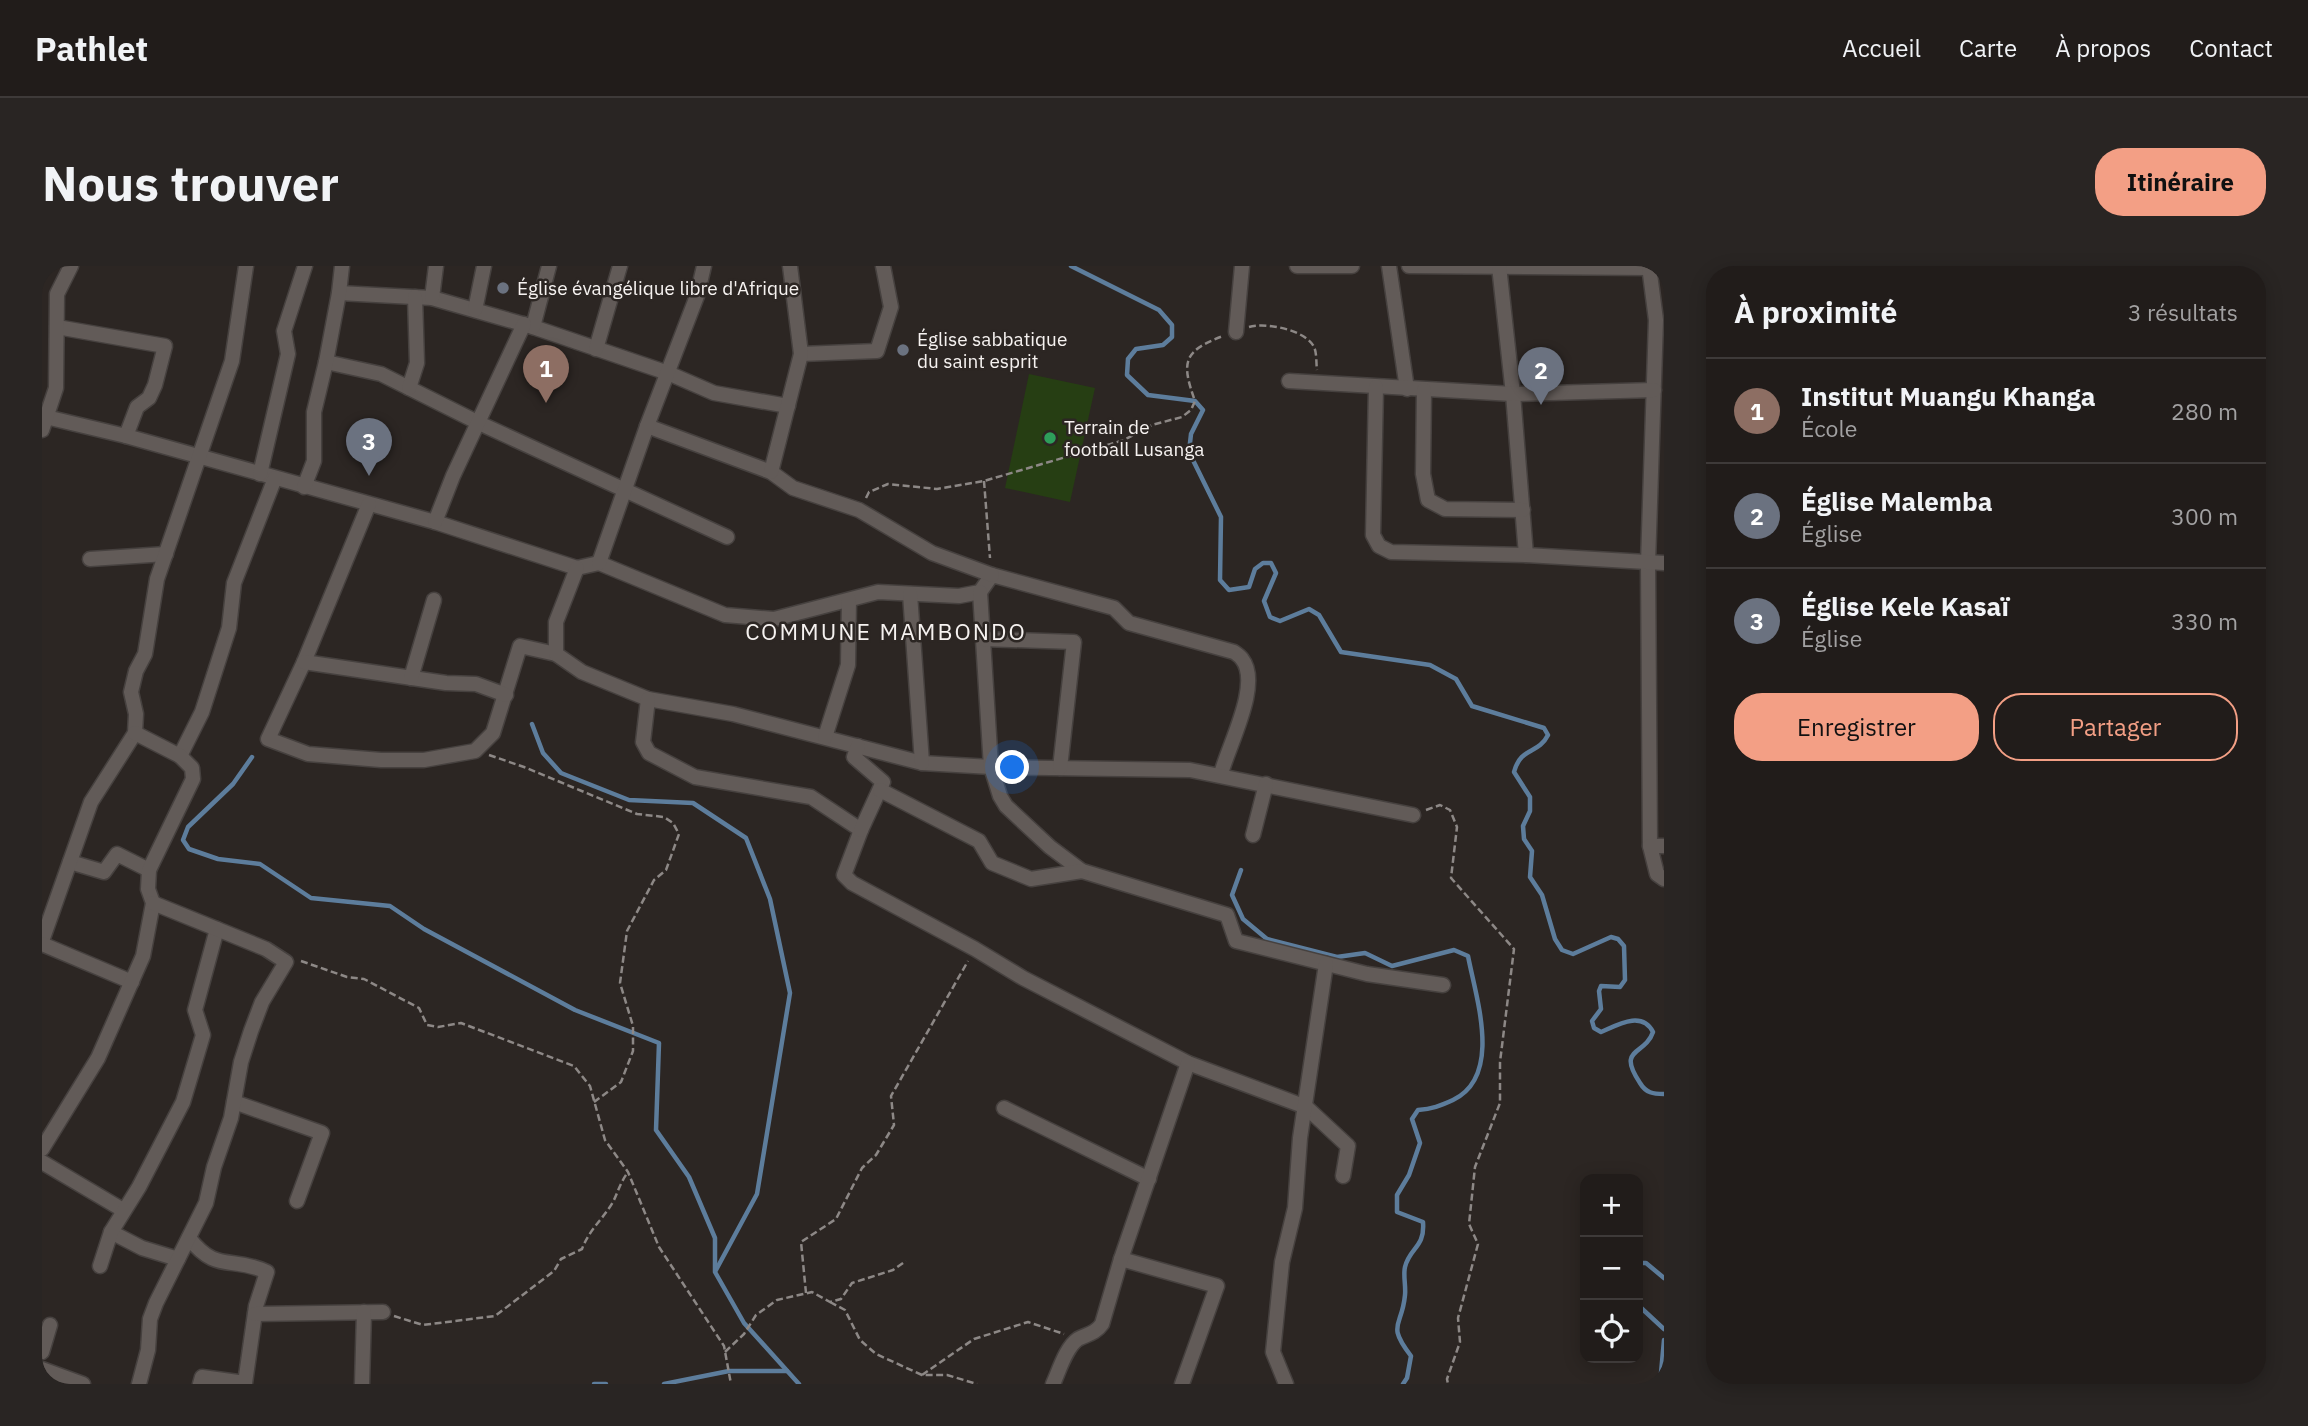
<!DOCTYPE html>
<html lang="fr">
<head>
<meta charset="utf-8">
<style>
	:root { --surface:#211c1a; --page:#292523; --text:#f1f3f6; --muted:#a2a1a2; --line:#3e3a39; --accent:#f39f85 }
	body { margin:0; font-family:"IBM Plex Sans",sans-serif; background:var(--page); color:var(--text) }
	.controls { position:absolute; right:21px; bottom:21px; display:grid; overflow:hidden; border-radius:14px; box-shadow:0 4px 18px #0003 }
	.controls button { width:63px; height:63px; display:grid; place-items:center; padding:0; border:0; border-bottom:2px solid var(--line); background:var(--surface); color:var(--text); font:35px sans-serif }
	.you { position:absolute; left:971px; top:502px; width:24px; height:24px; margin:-18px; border:5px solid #fff; border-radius:50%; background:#1a73e8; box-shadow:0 0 0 10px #1a73e833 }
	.badge { display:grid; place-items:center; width:46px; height:46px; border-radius:50%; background:var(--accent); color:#fff; font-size:23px; font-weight:700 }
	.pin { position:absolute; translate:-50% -58px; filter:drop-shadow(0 2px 4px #0008) }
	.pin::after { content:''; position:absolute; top:37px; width:24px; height:21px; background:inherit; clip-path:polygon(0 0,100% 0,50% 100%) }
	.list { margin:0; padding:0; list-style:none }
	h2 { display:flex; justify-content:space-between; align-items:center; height:91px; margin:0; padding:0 28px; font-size:30px }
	h2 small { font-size:23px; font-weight:400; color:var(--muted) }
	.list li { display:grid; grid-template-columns:46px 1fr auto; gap:21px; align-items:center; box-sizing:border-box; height:105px; padding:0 28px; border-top:2px solid var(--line) }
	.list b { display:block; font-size:26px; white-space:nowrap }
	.list p { margin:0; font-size:23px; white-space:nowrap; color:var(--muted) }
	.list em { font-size:23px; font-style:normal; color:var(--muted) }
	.actions { display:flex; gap:14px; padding:21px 28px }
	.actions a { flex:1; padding:16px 0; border:2px solid var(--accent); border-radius:28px; text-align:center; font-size:24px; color:var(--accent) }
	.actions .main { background:var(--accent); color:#111 }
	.icon { flex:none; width:38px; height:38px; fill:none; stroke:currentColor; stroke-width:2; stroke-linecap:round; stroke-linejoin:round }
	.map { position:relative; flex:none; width:1622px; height:1118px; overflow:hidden; border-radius:28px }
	header { display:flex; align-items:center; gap:42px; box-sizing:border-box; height:98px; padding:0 35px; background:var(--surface); border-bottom:2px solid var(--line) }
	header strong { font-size:33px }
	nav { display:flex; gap:38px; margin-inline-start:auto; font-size:24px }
	.intro { display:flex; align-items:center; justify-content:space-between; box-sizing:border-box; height:168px; padding:0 42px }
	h1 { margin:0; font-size:49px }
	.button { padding:18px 32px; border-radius:28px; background:var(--accent); color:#111; font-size:24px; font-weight:700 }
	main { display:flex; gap:42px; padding:0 42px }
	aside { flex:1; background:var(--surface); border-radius:28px; box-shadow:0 4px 18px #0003 }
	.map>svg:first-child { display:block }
	.green { fill:#263e13 }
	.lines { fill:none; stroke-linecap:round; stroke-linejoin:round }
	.stream { stroke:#5d7d9c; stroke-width:4.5 }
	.minor-casing { stroke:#46413f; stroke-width:17 }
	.path { stroke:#8d8886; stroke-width:2.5; stroke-dasharray:7 3.5; stroke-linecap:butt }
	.minor { stroke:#625b58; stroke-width:14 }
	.worship-dot { fill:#6b7280; stroke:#2c2623; stroke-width:2.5 }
	.leisure-dot { fill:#2e9e5b; stroke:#2c2623; stroke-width:2.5 }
	.labels { text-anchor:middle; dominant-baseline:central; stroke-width:5; stroke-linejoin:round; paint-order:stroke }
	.poi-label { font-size:19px; fill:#f6f2f0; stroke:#2c2623; text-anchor:start }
	.quarter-label { font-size:23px; letter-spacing:2px; fill:#f6f2f0; stroke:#2c2623 }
</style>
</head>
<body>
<header>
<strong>Pathlet</strong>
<nav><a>Accueil</a><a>Carte</a><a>À propos</a><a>Contact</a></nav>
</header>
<div class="intro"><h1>Nous trouver</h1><a class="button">Itinéraire</a></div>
<main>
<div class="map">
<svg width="1622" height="1118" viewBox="0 0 1622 1118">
	<rect width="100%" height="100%" fill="#2c2623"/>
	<!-- green -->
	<path class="green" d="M987 108 1053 122 1028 236 963 222Z"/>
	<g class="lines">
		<!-- stream -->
		<g class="stream">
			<path d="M1029 0 1117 44 1130 59V71L1121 79 1094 83 1086 93 1085 109 1106 129 1153 135 1161 144 1149 168 1147 186 1179 251 1178 314 1187 324 1207 321 1213 303 1221 297H1229L1234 307 1222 335 1228 351 1238 355 1267 343 1277 349 1299 386 1388 399 1414 413 1430 440 1502 462 1506 469C1496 489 1479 480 1472 506L1488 531V545L1481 560 1482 573 1490 585 1488 611 1500 629 1513 673 1520 684 1531 688 1569 671 1576 673 1582 680 1583 714 1578 721 1559 720 1557 725 1559 743 1550 755 1552 762 1559 766C1575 759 1600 744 1611 766 1603 790 1574 781 1598 817 1604 827 1611 828 1622 828"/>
			<path d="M490 458 501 487 519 507 587 534 651 537 704 572 728 633 748 727 715 928 674 1004"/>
			<path d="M210 491 191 518 146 561 141 574 147 583 176 593 218 598 269 632 348 640 382 663 533 744 617 777 614 864 647 911 673 972V1006L702 1057 757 1118"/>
			<path d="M1199 604 1190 629 1201 653 1225 673 1295 691 1323 687 1350 700 1412 684 1426 690C1434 732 1461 810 1411 834 1398 840 1390 843 1376 844L1370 853 1378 877 1367 909 1355 929V946L1381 956C1383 982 1368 981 1363 1001 1361 1009 1364 1020 1363 1029 1360 1062 1344 1057 1369 1090L1365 1112 1361 1118"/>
			<path d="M1596 997H1604L1622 1012"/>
			<path d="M1596 1039 1622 1063"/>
			<path d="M552 1118H564"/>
			<path d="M622 1118 687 1105H745"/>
			<path d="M1618 1118 1622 1074"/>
		</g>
		<!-- minor casing -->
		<g class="minor-casing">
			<g id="minor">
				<path d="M1255 0H1310"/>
				<path d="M1347 0 1365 123"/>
				<path d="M1367 0 1607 2"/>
				<path d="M1457 0 1471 128 1484 289"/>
				<path d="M1607 0 1614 54 1606 297 1608 580 1615 608 1622 613"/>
				<path d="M297 27 390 32 491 61 626 107 672 127 746 140"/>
				<path d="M390 32 394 0"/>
				<path d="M433 44 442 0"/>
				<path d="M15 61 123 80 113 119 107 132 95 141 84 170"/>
				<path d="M491 61 507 0"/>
				<path d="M1194 66 1200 0"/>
				<path d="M554 83 578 0"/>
				<path d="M759 88 835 85 849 41 841 0"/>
				<path d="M284 96 339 108 437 157 685 271"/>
				<path d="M1247 115 1471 128 1612 124"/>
				<path d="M1334 121 1331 269 1337 280 1349 286 1484 289 1622 297"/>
				<path d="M367 122 375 97 373 31"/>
				<path d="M1382 124 1381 208 1386 234 1403 243 1481 244"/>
				<path d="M0 150 84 170 393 256 535 302 557 297 683 349 732 353 836 326 917 330 938 326 950 309 1072 342 1087 357 1192 386C1195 388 1198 390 1200 393 1220 418 1186 480 1179 508"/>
				<path d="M605 160 729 206 751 222 817 244 890 287 950 309"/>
				<path d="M0 164 14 122 15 28 29 0"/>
				<path d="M729 206 759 88 748 0"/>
				<path d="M218 208 246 88 242 65 263 0"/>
				<path d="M262 221 272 195V146L284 96 297 27 300 0"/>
				<path d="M327 238 262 396 226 473 266 488 339 494H382L433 485 451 467 478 380 514 388"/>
				<path d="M393 256 411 210 482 58"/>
				<path d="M48 293 124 288"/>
				<path d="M557 297 605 160 655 30 662 0"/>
				<path d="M535 302 514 356V388L540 406 606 433 691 448 880 497 949 501 1148 504 1371 549"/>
				<path d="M938 326 949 501 958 530 964 540 1008 581 1040 605 1185 649 1194 675 1325 708 1401 719"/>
				<path d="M868 328 880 497"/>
				<path d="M941 373 1032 376 1018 502"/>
				<path d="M262 396 404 417 434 418 464 429"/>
				<path d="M369 412 392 334"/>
				<path d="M606 433 601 476 607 487 653 511 769 531 819 564 802 609 810 617 933 683 981 712 1146 797 1264 841 1306 880 1301 910"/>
				<path d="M783 471 806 399 807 334"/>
				<path d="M816 480 812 491 841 516 819 564"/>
				<path d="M138 490 160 446 187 362 192 317 233 212"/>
				<path d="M838 524 937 575 950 597 989 613 1040 605"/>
				<path d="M1211 569 1224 518"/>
				<path d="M1608 580H1622"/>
				<path d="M28 596 62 606 75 588 107 604"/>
				<path d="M0 675 49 536 93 467 94 448 89 426 94 405 103 388 115 313 190 95 204 0"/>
				<path d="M0 678 90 716"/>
				<path d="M192 836 280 867 255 935"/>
				<path d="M962 842 1107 913"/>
				<path d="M0 883 56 792 101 690 111 637 106 623 107 604 151 513 150 502 138 490 93 467"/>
				<path d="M0 896 81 944"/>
				<path d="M69 966 100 982 136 993"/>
				<path d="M147 972C175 1008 189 989 225 1006L214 1040 203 1117 160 1111 158 1118"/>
				<path d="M1079 993 1175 1020 1140 1118"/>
				<path d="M58 1000 69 966 97 921 141 836 161 769 153 744 175 663"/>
				<path d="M213 1048 341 1046"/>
				<path d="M0 1086 8 1059"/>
				<path d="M0 1103 41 1118"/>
				<path d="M97 1118 106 1084 108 1053 114 1037 164 937 172 901 189 852 199 796 209 765 220 736 244 696 224 683 111 637"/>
				<path d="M320 1118 322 1046"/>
				<path d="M1011 1118C1017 1105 1024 1081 1036 1073 1045 1068 1053 1068 1060 1058L1079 993 1146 797"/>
				<path d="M1244 1118 1231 1086 1240 996 1253 942 1258 872 1284 698"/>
			</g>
		</g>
		<!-- path -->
		<g class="path">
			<path d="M1207 61C1224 56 1264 64 1272 81 1275 87 1274 97 1275 104"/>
			<path d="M942 215 948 292"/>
			<path d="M824 232 827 226 846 218 895 223 942 215 1082 174 1110 159 1140 151 1149 144 1153 135C1139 96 1141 85 1181 70"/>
			<path d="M447 489 482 501 595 548 622 551 631 557 637 568 624 604 612 614 585 665 578 717 591 760V785L579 816 552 836"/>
			<path d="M1384 544 1398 539 1408 544 1415 561 1409 612 1472 683 1458 796V837L1433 901 1427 958 1436 978 1416 1052 1418 1076 1405 1113 1406 1118"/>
			<path d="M259 695 305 711 322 713 377 742 385 759 396 761 419 757 532 800 548 820 563 874 586 906 617 981 682 1080 689 1118"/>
			<path d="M764 1027 759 976 794 953 820 902 834 889 852 859 849 830 926 695"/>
			<path d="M788 1036 803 1044 818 1074 834 1088 880 1109H905L935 1118"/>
			<path d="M352 1050 381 1059 453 1050 512 1005 519 993 540 983C547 964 561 953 571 936 576 926 578 917 586 906"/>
			<path d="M683 1086 702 1068 714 1049 735 1034 770 1026 788 1036 799 1033 810 1017 851 1004 864 995"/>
			<path d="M880 1109 932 1073 986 1056 1022 1068"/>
		</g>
		<!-- minor -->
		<use href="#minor" class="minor"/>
	</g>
	<!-- markers -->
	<g class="worship-dot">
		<circle cx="461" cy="22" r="7"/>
		<circle cx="861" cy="84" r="7"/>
	</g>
	<circle class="leisure-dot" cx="1008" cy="172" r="7"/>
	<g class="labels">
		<!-- poi labels -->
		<g class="poi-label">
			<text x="475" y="22">Église évangélique libre d'Afrique</text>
			<text x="875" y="73">Église sabbatique<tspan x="875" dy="22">du saint esprit</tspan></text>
			<text x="1022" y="161">Terrain de<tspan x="1022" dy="22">football Lusanga</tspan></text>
		</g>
		<!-- quarter labels -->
		<g class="quarter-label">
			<text x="844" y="365">COMMUNE MAMBONDO</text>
		</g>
	</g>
</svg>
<div class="controls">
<button>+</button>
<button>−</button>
<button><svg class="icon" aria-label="locate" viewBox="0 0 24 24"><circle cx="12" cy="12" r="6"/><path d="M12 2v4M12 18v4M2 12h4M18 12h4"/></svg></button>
</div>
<div class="you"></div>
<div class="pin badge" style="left:504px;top:137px;background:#8d6e63">1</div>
<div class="pin badge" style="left:1499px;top:139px;background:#6b7280">2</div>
<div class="pin badge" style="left:327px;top:210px;background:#6b7280">3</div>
</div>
<aside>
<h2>À proximité<small>3 résultats</small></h2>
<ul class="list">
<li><span class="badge" style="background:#8d6e63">1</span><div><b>Institut Muangu Khanga</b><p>École</p></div><em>280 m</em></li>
<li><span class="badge" style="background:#6b7280">2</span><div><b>Église Malemba</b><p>Église</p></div><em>300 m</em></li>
<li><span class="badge" style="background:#6b7280">3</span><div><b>Église Kele Kasaï</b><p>Église</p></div><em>330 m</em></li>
</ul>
<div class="actions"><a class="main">Enregistrer</a><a>Partager</a></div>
</aside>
</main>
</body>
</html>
